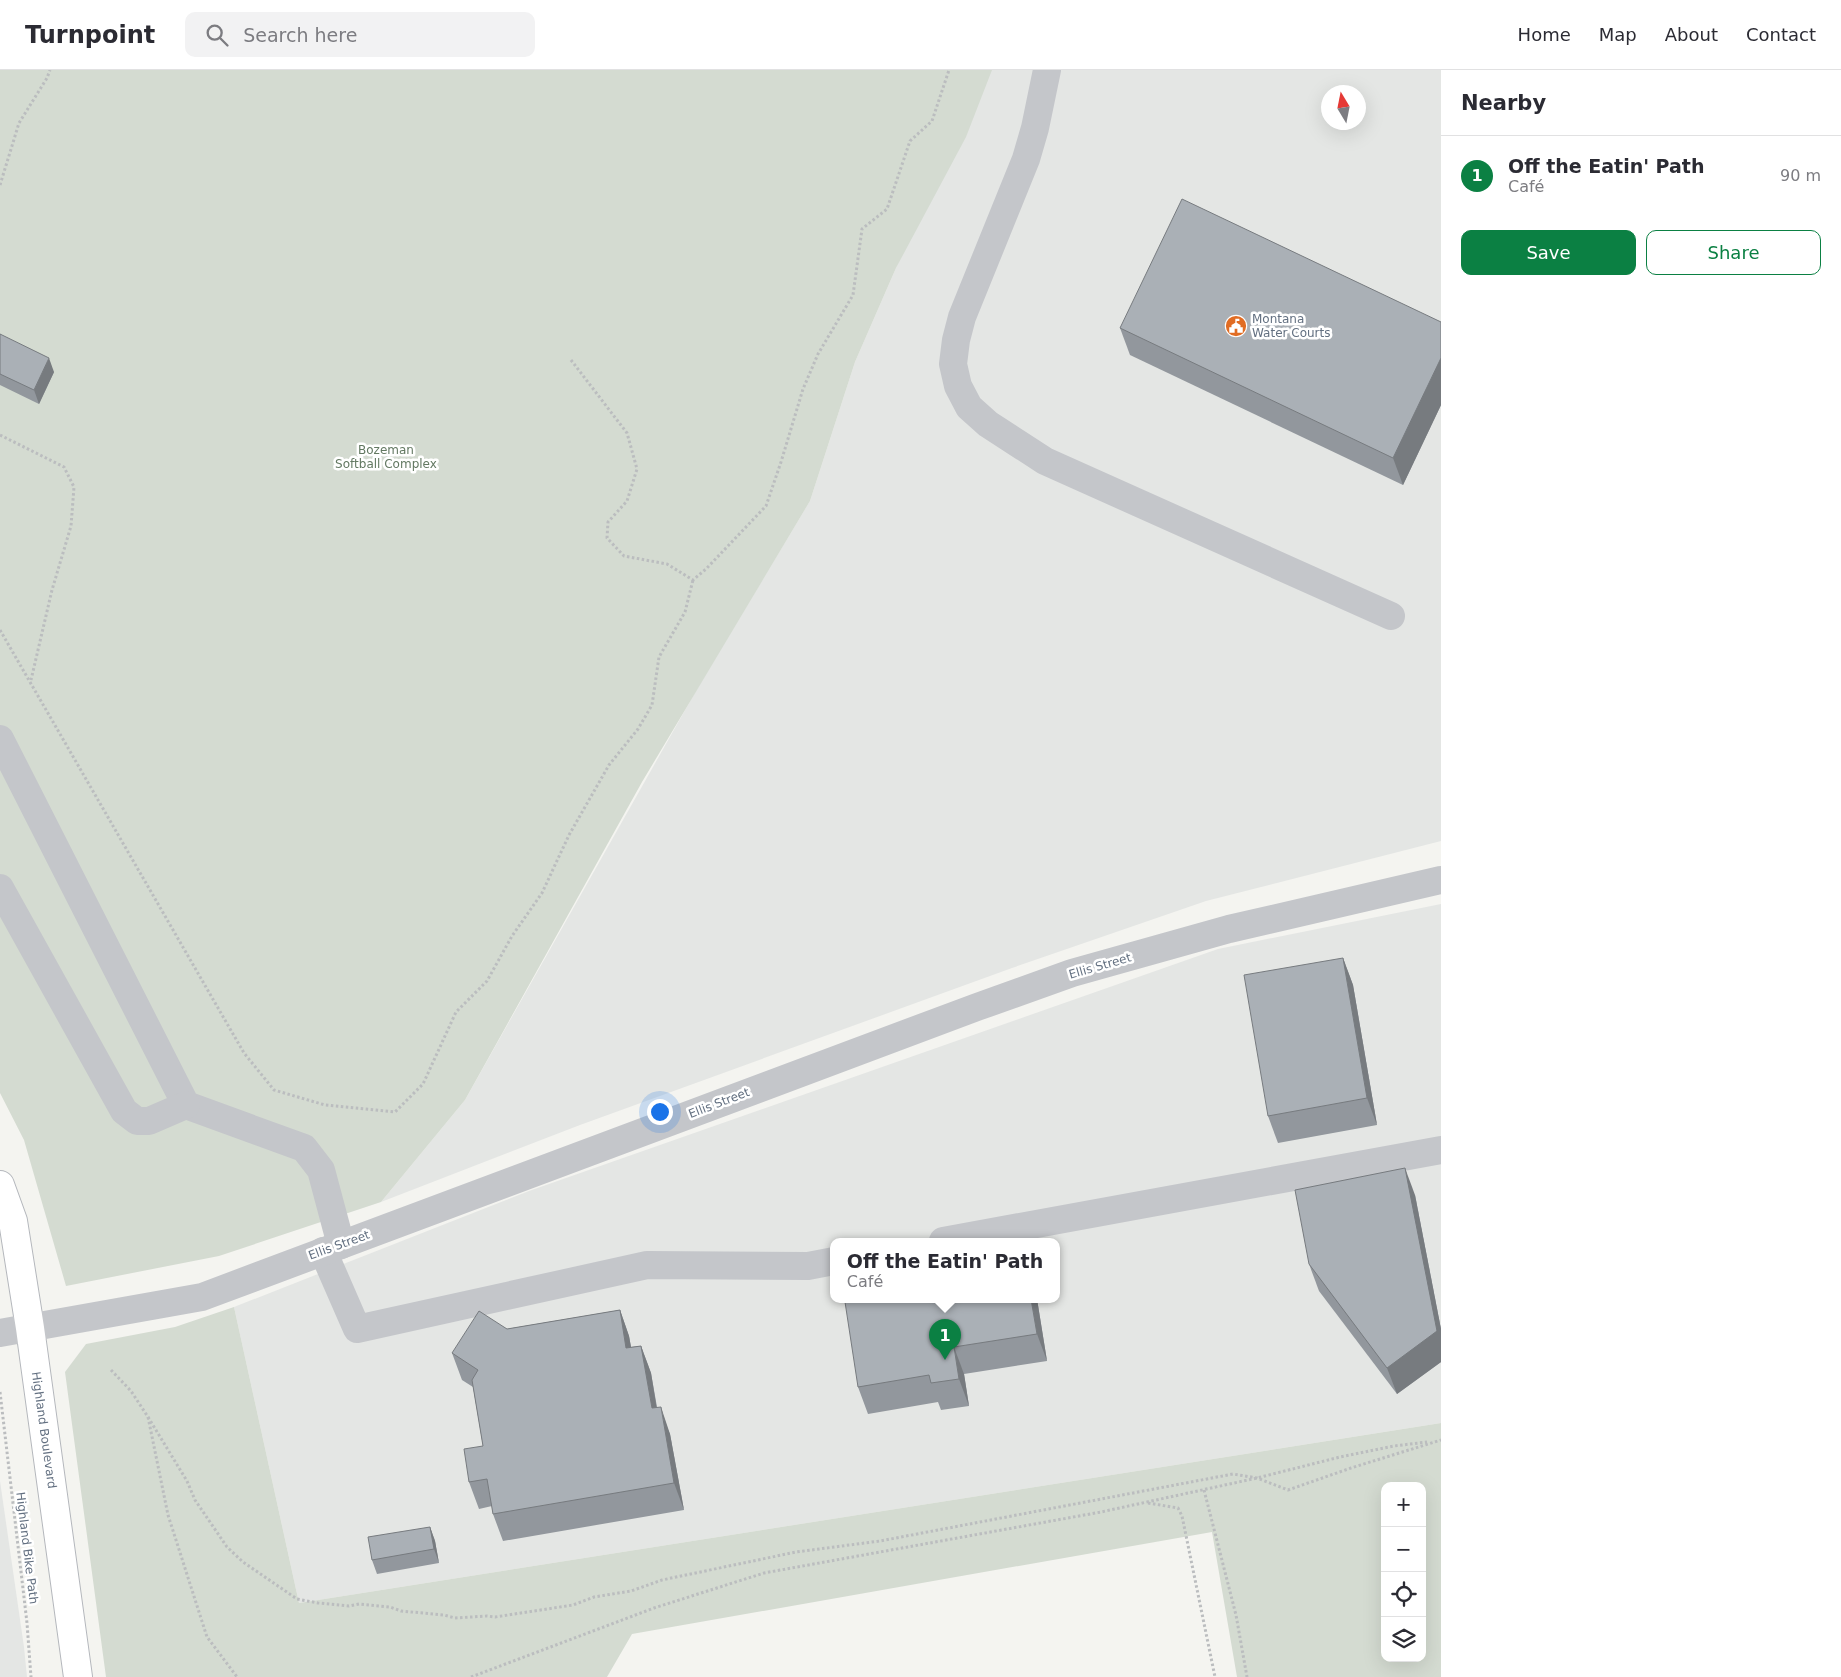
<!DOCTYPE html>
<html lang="en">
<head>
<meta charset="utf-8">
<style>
	:root { --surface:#fff; --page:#f2f2f3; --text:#2b2b33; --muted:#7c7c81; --line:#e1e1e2; --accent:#0b8043 }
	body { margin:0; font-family:"DejaVu Sans",sans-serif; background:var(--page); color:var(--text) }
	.controls { position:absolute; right:15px; bottom:15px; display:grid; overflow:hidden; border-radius:10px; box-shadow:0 5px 20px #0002 }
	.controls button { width:45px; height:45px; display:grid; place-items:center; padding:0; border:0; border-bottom:1px solid var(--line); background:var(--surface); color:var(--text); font:25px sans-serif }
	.compass { position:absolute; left:1321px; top:15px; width:45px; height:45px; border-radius:50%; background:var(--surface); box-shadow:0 5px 20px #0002; rotate:350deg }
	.you { position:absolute; left:659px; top:1041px; width:18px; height:18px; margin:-12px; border:4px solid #fff; border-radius:50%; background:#1a73e8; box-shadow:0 0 0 8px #1a73e833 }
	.badge { display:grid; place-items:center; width:32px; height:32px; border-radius:50%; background:var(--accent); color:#fff; font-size:16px; font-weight:700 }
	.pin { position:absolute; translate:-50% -41px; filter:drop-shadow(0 1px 2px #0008) }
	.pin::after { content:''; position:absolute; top:26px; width:18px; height:15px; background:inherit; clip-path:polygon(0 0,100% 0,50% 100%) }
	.popup { position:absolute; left:830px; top:1168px; width:230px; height:65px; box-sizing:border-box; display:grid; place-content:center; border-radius:10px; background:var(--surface); filter:drop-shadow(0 1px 4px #0005); font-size:16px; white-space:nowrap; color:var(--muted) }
	.popup b { font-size:19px; color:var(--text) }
	.popup::after { content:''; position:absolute; left:50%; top:100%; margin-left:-10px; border:10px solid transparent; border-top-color:var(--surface) }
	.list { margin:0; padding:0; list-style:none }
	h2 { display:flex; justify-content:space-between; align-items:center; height:65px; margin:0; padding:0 20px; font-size:21px }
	h2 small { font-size:16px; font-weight:400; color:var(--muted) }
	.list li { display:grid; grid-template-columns:32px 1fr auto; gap:15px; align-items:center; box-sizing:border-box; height:80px; padding:0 20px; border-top:1px solid var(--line) }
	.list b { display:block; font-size:19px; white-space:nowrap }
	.list p { margin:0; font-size:16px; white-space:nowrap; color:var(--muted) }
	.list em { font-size:16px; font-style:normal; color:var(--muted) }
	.actions { display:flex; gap:10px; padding:15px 20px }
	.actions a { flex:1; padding:11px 0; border:1px solid var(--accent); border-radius:10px; text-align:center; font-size:18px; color:var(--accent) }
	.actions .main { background:var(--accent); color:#fff }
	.icon { flex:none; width:28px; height:28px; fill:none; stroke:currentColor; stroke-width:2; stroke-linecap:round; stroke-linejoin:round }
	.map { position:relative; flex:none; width:1441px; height:1607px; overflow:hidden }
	header { display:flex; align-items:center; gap:30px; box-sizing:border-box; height:70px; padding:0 25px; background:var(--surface); border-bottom:1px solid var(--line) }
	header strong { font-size:24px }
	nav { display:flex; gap:28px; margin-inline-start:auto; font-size:18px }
	.search { width:350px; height:45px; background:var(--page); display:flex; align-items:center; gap:12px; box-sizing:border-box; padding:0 18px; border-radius:10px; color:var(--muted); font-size:19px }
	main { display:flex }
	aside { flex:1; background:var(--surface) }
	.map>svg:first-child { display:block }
	.built { fill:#e4e6e4; fill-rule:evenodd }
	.green { fill:#d4dbd1; fill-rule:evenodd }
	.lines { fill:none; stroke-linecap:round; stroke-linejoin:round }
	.major-casing { stroke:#b4b7bc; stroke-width:30 }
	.path { stroke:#bbbdbf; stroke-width:3; stroke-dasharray:2.5 2.5; stroke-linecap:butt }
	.minor { stroke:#c4c6ca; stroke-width:28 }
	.major { stroke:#fff; stroke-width:28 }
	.wall { fill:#92979d }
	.shaded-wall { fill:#777b7f }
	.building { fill:#aab0b6; stroke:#777b7f }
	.labels { text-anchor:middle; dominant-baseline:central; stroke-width:5; stroke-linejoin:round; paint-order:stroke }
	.poi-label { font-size:12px; fill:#637081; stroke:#fff; text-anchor:start }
	.park-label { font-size:12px; fill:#637962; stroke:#fff }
	.street-label { font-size:12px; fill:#637081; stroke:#fff }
</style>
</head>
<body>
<header>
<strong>Turnpoint</strong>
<div class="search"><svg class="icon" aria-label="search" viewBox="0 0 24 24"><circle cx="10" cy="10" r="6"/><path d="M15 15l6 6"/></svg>Search here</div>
<nav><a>Home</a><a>Map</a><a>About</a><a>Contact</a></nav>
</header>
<main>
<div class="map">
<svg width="1441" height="1607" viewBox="0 0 1441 1607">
	<rect width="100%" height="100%" fill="#f4f4f0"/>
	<!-- built -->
	<g class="built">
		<path d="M988 0H1441V771L1206 831 1012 898 580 1055 381 1132 465 1030 697 619 810 431 855 292 896 198ZM1328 22H1358V52H1328Z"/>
		<path d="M1441 834V1353L299 1533 234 1237 529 1121 1218 879ZM834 1171H1056V1229H834Z"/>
		<path d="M0 1411 24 1577 27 1607H0Z"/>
	</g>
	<!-- green -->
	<g class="green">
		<path d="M0 0H992L966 67 896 198 855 292 810 431 642 712 465 1030 381 1132 219 1186 66 1216 24 1070 0 1023Z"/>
		<path d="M234 1237 299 1533 1441 1353V1607H1237L1212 1462 632 1564 607 1607H106L65 1302 86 1274 175 1257ZM1385 1416H1422V1588H1385Z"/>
	</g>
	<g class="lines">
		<!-- major casing -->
		<g class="major-casing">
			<path id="major" d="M0 1115 13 1151 30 1258 78 1607"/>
		</g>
		<!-- path -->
		<g class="path">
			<path d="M0 115 19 53 47 8 50 0"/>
			<path d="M571 290 627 363 637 399 627 431 608 452 607 468 624 486 667 494 693 510 706 499 766 436 781 392 803 319 818 284 853 225 862 159 887 139 910 71 932 51 949 0"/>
			<path d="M0 365 64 397 74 417 71 456 52 520 31 610"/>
			<path d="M0 560 244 983 274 1020 325 1035 395 1042 423 1014 456 942 487 911 512 866 542 823 569 765 609 695 638 659 652 635 659 587 685 542 693 510"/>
			<path d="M111 1300 131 1321 148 1347 168 1445 207 1567 237 1607"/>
			<path d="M0 1322 27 1553 31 1607"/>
			<path d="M148 1347 187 1411 195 1430 227 1477 243 1492 297 1529 318 1533 349 1536 359 1534 390 1537 401 1541 444 1545 455 1548 487 1546 495 1547 573 1535 594 1527 631 1521 662 1510 796 1482 880 1471 1233 1404 1257 1408 1288 1420 1351 1398 1441 1370"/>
			<path d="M1204 1420 1236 1545 1247 1607"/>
			<path d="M1148 1433 1178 1438 1182 1446 1215 1607"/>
			<path d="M471 1607 654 1538 764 1503 1101 1442 1257 1408 1340 1387 1394 1376 1427 1372"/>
		</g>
		<!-- minor -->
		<g class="minor">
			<path d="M1047 0 1035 58 1026 89 962 247 956 270 953 294 958 316 969 337 988 354 1045 391 1391 546"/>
			<path d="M0 669 186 1035 304 1078 321 1100 341 1175"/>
			<path d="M0 818 124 1041 137 1051H149L186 1035"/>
			<path d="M943 1171 1441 1080"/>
			<path d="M323 1181 357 1259 647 1195 808 1196 834 1191"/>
			<path d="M0 1263 202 1227 977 937 1072 903 1229 859 1441 810"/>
		</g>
		<!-- major -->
		<use href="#major" class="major"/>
	</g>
	<!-- wall -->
	<g class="wall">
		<path d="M1441 252V335L1403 415 1130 285 1120 258Z"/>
		<path d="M0 264 54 302 39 334 0 315Z"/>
		<path d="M1343 888 1353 915 1377 1055 1278 1073 1268 1046Z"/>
		<path d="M1415 1125 1441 1259V1292L1397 1324 1319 1221 1309 1194Z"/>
		<path d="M863 1229H1037L1047 1291 964 1304 969 1336 941 1340 938 1332 868 1344 858 1317Z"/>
		<path d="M620 1240 629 1266 631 1277 641 1276 651 1303 657 1337 670 1364 684 1440 503 1471 493 1444 492 1436 479 1439 469 1412 483 1376 473 1317 462 1310 452 1283 507 1259Z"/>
		<path d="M430 1457 435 1471 439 1493 377 1504 372 1490Z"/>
	</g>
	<!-- shaded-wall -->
	<g class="shaded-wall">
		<path d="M49 288 54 302 39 334 34 320Z"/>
		<path d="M1441 288V335L1403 415 1393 388Z"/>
		<path d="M1343 888 1353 915 1377 1055 1367 1028Z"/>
		<path d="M1405 1098 1415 1125 1441 1259V1292L1397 1324 1387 1298Z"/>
		<path d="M1031 1229H1037L1047 1291 1037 1264Z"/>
		<path d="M620 1240 629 1266 636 1305 626 1278Z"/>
		<path d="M641 1276 651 1303 661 1365 652 1338Z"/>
		<path d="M954 1277 964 1304 969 1336 959 1309Z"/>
		<path d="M661 1337 670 1364 684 1440 674 1413Z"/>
		<path d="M430 1457 435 1471 439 1493 434 1479Z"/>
	</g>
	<!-- building -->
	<g class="building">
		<path d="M1182 129 1441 252V288L1393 388 1120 258Z"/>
		<path d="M0 264 49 288 34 320 0 304Z"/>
		<path d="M1343 888 1367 1028 1268 1046 1244 905Z"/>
		<path d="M1405 1098 1437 1261 1387 1298 1309 1194 1295 1120Z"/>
		<path d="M863 1229H1031L1037 1264 954 1277 959 1309 931 1313 929 1305 858 1317 845 1232Z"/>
		<path d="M620 1240 626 1278 641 1276 652 1338 661 1337 674 1413 493 1444 487 1409 469 1412 464 1379 483 1376 472 1310 478 1300 452 1283 479 1241 507 1259Z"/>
		<path d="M430 1457 434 1479 372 1490 368 1467Z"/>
	</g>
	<!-- icons -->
	<defs>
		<g id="civic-disc" transform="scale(1.125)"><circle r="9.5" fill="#e16c23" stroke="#fff"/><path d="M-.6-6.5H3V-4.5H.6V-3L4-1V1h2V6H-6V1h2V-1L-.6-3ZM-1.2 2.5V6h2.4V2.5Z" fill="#fff"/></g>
	</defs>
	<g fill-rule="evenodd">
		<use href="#civic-disc" x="1236" y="256"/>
	</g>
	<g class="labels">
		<!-- poi labels -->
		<g class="poi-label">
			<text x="1252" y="249">Montana<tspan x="1252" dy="14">Water Courts</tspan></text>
		</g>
		<!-- park labels -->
		<g class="park-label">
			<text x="386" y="380">Bozeman<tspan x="386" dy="14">Softball Complex</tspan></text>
		</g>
		<!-- street labels -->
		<g class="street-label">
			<text transform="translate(1100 896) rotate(-16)">Ellis Street</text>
			<text transform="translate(719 1033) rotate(-21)">Ellis Street</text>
			<text transform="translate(339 1175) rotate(-20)">Ellis Street</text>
			<text transform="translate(44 1360) rotate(82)">Highland Boulevard</text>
			<text transform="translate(27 1478) rotate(83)">Highland Bike Path</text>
		</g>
	</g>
</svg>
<div class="controls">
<button>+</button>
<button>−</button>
<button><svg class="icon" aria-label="locate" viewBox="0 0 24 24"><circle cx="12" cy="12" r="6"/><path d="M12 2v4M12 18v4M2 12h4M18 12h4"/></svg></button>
<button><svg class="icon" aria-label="layers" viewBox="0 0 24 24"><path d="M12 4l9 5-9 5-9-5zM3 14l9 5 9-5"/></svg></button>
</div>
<svg class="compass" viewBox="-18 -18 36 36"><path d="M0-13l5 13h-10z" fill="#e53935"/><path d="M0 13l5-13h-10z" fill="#7c7c81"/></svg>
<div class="you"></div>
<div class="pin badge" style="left:945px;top:1290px">1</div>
<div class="popup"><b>Off the Eatin' Path</b>Café</div>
</div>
<aside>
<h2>Nearby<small></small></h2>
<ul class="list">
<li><span class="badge">1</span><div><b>Off the Eatin' Path</b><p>Café</p></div><em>90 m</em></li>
</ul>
<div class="actions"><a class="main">Save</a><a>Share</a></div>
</aside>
</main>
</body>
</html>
